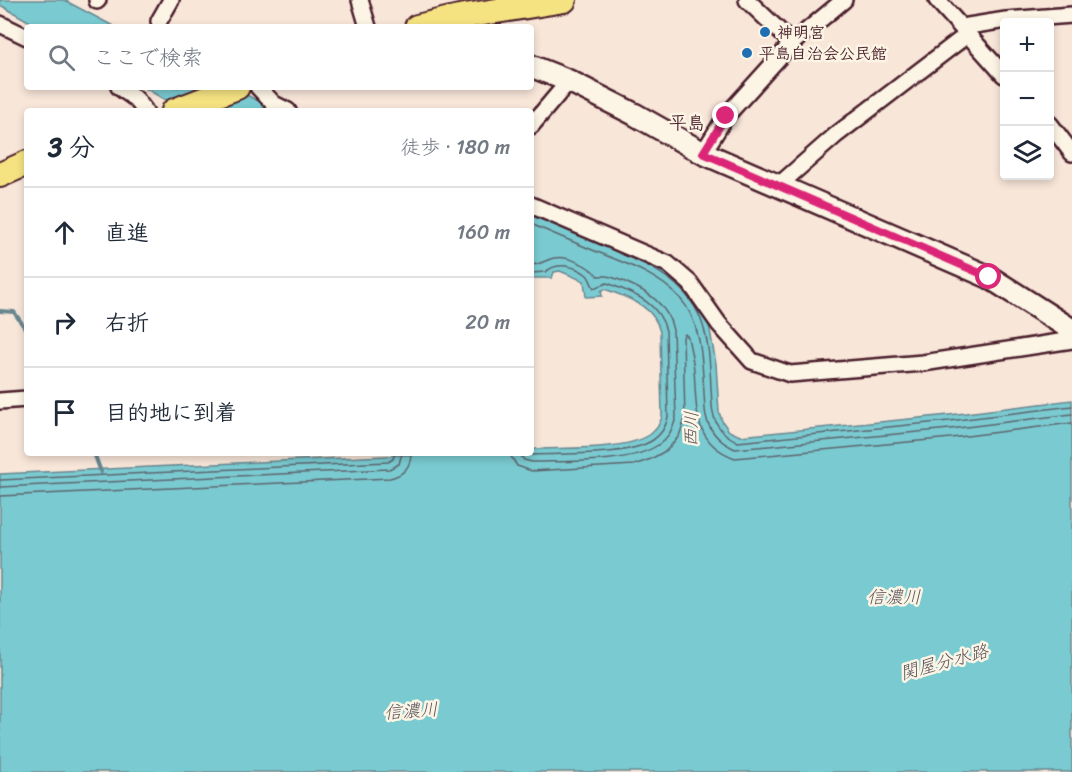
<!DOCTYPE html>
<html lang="ja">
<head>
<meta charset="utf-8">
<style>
	:root { --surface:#fff; --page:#f6f6f7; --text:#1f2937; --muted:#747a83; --line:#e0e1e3 }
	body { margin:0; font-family:Sriracha,"Klee One",sans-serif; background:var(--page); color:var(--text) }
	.controls { position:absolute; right:18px; top:18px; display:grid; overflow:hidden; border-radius:6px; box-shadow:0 3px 9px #0003 }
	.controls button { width:54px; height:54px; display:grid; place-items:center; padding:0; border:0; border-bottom:2px solid var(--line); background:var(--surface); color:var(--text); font:30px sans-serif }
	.stop { position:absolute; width:18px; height:18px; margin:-14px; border:4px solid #db2777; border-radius:50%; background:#fff }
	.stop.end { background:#db2777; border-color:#fff; box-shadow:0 2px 6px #0008 }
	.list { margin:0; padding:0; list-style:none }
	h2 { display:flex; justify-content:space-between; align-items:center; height:78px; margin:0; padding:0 24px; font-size:26px }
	h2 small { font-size:20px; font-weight:400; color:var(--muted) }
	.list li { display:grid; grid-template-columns:39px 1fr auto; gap:18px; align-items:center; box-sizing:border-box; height:90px; padding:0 24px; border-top:2px solid var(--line) }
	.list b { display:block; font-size:22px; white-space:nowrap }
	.list em { font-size:20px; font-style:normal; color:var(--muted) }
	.icon { flex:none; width:33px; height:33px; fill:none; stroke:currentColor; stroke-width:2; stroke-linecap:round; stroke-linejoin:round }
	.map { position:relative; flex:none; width:1072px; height:772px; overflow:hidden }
	.search { position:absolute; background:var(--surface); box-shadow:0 3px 9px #0003; left:24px; top:24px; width:510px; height:66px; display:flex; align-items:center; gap:15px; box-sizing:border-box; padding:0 21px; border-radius:6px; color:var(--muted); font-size:22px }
	.panel { position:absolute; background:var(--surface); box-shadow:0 3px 9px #0003; left:24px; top:108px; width:510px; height:348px; border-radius:6px }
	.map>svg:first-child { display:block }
	.water { fill:#7acbd1; stroke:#67868f; stroke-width:1.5 }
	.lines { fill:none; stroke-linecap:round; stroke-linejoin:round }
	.shore { stroke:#5d646d; stroke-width:1.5 }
	.stream { stroke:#67868f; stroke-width:4 }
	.street-casing { stroke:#4a1f2b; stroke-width:20 }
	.secondary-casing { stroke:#4a1f2b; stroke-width:26 }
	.primary-casing { stroke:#4a1f2b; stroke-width:28 }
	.street { stroke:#fcf5e5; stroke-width:15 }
	.secondary { stroke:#fcf5e5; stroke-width:21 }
	.primary { stroke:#f5e382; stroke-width:24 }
	.route { stroke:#db2777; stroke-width:8 }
	.poi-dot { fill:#1f6fb2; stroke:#fcf5e5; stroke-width:2 }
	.labels { text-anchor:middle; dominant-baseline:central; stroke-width:5; stroke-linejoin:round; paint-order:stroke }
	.poi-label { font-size:16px; font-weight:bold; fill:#4a1f2b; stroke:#fcf5e5; text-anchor:start }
	.neighbourhood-label { font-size:18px; font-weight:bold; fill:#4a1f2b; stroke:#fcf5e5 }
	.water-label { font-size:18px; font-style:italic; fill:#58535d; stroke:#fcf5e5 }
</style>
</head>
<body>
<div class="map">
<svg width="1072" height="772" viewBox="0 0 1072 772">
	<rect width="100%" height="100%" fill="#f8e6d9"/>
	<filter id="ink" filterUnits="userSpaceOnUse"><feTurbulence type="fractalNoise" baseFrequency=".0167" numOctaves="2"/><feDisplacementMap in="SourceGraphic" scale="12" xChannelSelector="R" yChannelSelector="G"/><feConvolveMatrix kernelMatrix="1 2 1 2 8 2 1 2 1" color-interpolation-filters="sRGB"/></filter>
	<g filter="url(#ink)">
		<!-- water -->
		<g class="water">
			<path d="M0 0H64L115 27H39L0 5Z"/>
			<path d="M143 87H230L279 111H184Z"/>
			<path d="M531 209 669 270 704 311 709 325 716 364 719 412 722 421 729 431 740 436 949 415 1072 400V772H0V474L448 453H531V449C560 448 631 451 652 433 658 428 660 423 662 417L660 332C654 305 628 298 605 289L601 291 602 296 586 297 584 281 560 271 554 272 552 278H531Z"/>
		</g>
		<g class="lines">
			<!-- shore -->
			<g class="shore">
				<path d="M531 215 621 253"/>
				<path d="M531 224C552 233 573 242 595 251 624 263 656 273 679 297 702 322 702 361 704 393 705 405 704 418 711 429 717 439 725 444 735 449L950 429 1072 414"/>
				<path d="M643 263C666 275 688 290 699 315 709 337 710 364 711 388 712 400 711 414 717 424 722 433 729 437 738 442L949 421 1072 406"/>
				<path d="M509 453 517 466 532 471 634 465 651 459 667 450 679 436 685 419 683 337 685 334 688 337C690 348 693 359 694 370 697 407 692 443 735 458L951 438 1072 423"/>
				<path d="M519 453 524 460 532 462C567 461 630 464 658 445 668 439 673 429 676 418L673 330C667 303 648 292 625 282 615 278 608 275 598 276 589 266 568 255 554 258 544 260 544 264 531 265"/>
				<path d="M528 453 533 455C565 453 627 457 653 440 662 434 666 426 668 417L666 331C659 301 632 293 607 283L594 288C591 284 590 278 587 275 576 266 556 261 546 272L531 273"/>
				<path d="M0 480 388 462 393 459 395 453"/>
				<path d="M0 487 389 469 399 464 402 453"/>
				<path d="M0 496 390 478C403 475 411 467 411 453"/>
			</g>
			<!-- stream -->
			<g class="stream">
				<path d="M0 311 14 312 27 331"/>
				<path d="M94 453 101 472"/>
			</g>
			<!-- street casing -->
			<g class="street-casing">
				<g id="street">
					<path d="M360 0 368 27"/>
					<path d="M747 0 792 43"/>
					<path d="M937 0 1004 75"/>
					<path d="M97 1 98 0"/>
					<path d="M159 21 171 0"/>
					<path d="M0 24 27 37"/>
					<path d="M962 27 1006 20 1072 15"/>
					<path d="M119 87 136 99 145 111"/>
					<path d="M258 87 274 104 288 111"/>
					<path d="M1050 124 1072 153"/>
					<path d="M531 126 569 81"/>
					<path d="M703 153 726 116 792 43 844 0"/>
					<path d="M779 185 836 135 968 34"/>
					<path d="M531 205 668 264 690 283 719 324 752 361 790 374 923 363 1072 340"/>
					<path d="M0 401 27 399"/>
				</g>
			</g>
			<!-- secondary casing -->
			<g class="secondary-casing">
				<path id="secondary" d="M531 66 569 81 634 114 703 153 989 277 1072 330"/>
			</g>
			<!-- primary casing -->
			<g class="primary-casing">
				<g id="primary">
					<path d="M417 27 459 17 564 0"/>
					<path d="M174 111 237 87"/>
					<path d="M0 175 27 163"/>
				</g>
			</g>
			<!-- street -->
			<use href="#street" class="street"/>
			<!-- secondary -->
			<use href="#secondary" class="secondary"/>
			<!-- primary -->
			<use href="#primary" class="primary"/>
		</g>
	</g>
	<g class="lines" filter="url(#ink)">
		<!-- route -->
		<path class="route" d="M726 116 703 153 989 277"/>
	</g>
	<!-- markers -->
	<g class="poi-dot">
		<circle cx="765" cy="32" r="6"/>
		<circle cx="747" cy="53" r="6"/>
	</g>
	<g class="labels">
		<!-- poi labels -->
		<g class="poi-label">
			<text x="777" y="32">神明宮</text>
			<text x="759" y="53">平島自治会公民館</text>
		</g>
		<!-- neighbourhood labels -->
		<g class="neighbourhood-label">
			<text x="687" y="123">平島</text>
		</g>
		<!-- water labels -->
		<g class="water-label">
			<text transform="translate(691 429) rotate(-89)">西川</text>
			<text x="894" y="597">信濃川</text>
			<text transform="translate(944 662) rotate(-15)">関屋分水路</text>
			<text transform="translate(411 711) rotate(-4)">信濃川</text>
		</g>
	</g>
</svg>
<div class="controls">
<button>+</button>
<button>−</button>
<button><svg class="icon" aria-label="layers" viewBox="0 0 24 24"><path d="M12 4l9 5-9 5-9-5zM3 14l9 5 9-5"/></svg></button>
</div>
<div class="stop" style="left:989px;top:277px"></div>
<div class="stop end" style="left:726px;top:116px"></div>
<div class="search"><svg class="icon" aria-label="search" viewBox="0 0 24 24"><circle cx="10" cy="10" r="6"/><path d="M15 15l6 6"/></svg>ここで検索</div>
<section class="panel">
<h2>3 分<small>徒歩 · 180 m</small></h2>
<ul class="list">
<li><svg class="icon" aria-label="ahead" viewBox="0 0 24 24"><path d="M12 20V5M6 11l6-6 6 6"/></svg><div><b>直進</b></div><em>160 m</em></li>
<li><svg class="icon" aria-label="right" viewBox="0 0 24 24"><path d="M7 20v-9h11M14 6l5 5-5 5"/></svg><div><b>右折</b></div><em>20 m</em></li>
<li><svg class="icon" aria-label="arrive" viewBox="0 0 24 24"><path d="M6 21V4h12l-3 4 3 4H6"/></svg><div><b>目的地に到着</b></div></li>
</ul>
</section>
</div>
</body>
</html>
